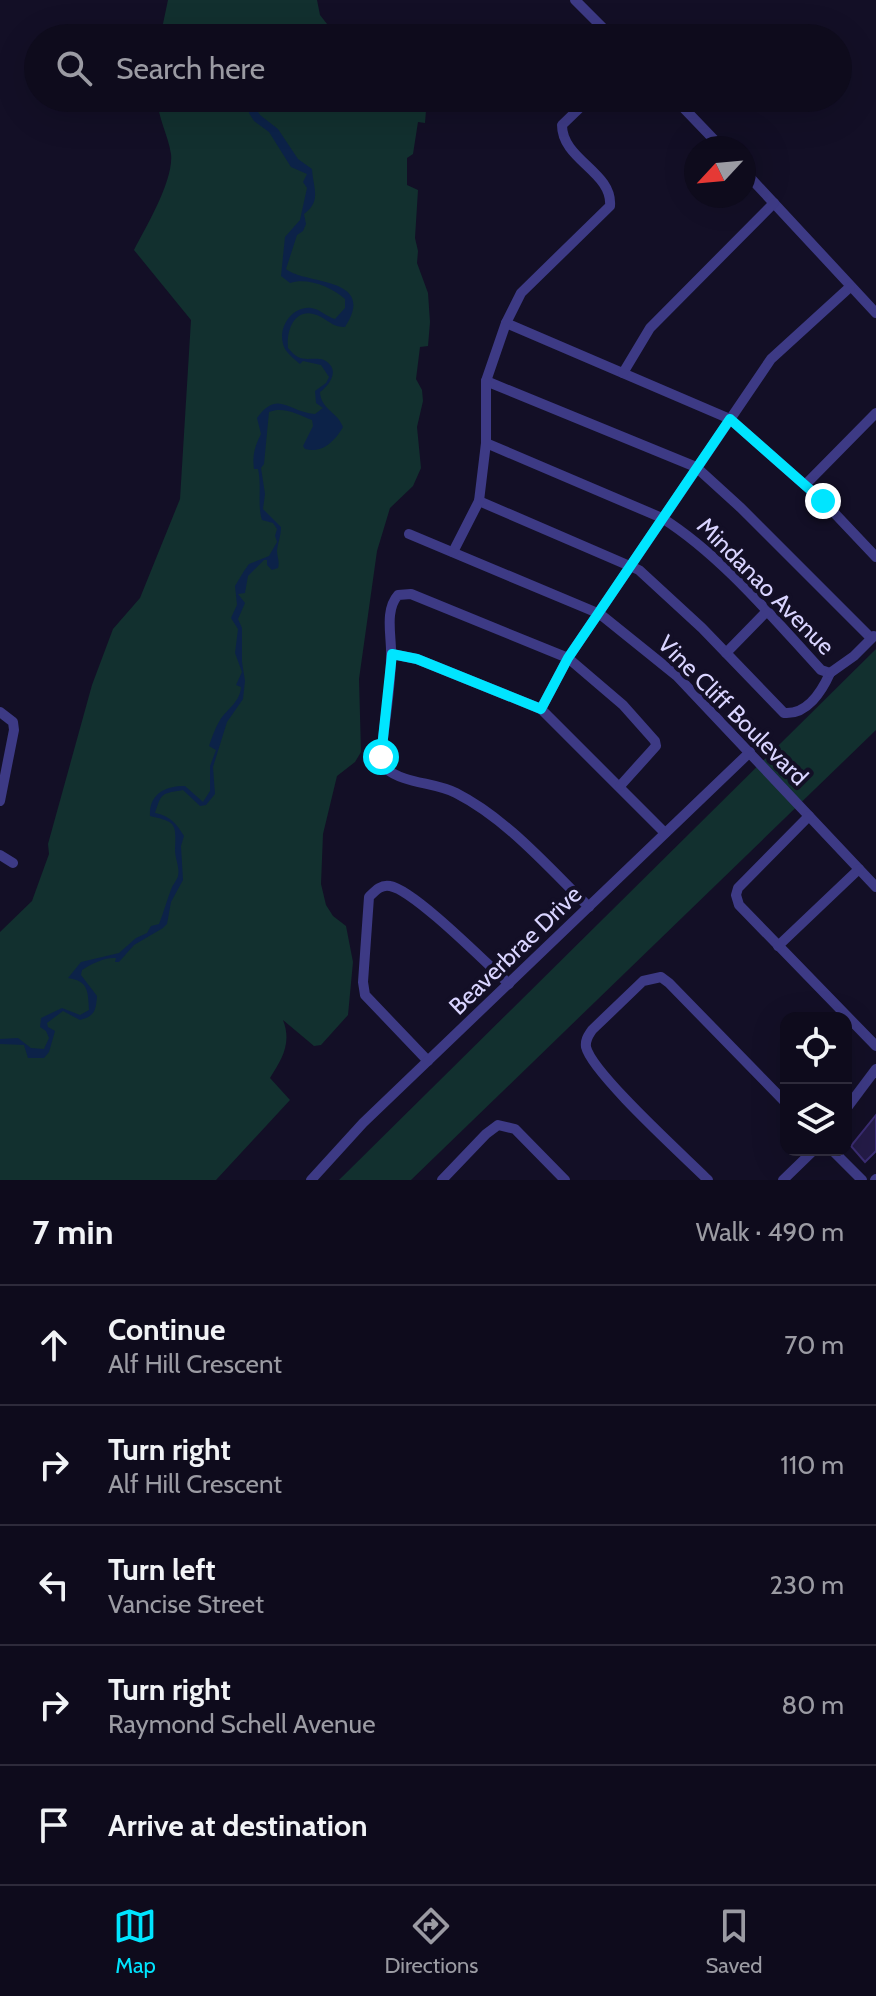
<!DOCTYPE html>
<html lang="en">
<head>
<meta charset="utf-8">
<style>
	:root { --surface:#0e0b1c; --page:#171425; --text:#f1f3f6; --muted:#9b9ba3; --line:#2e2b3b; --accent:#00e5ff }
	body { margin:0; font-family:Cabin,sans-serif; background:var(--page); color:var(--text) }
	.controls { position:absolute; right:24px; bottom:24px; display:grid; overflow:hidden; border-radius:16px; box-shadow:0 8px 32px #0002 }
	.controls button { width:72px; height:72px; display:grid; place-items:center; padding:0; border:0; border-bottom:2px solid var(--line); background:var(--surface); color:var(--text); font:40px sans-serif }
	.compass { position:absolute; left:684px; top:136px; width:72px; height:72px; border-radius:50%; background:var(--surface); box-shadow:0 8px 32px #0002; rotate:244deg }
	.stop { position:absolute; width:24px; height:24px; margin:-18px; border:6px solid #00e5ff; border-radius:50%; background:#fff }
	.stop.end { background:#00e5ff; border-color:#fff; box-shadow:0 2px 8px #0008 }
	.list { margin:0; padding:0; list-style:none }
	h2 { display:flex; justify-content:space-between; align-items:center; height:104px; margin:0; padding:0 32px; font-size:34px }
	h2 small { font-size:26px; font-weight:400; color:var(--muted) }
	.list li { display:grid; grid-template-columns:52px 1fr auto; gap:24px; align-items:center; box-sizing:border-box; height:120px; padding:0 32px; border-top:2px solid var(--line) }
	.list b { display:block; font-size:30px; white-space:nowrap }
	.list p { margin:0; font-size:26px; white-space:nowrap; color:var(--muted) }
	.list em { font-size:26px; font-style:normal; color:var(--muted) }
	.icon { flex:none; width:44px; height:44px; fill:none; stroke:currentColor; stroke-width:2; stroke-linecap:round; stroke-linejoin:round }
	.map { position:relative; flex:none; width:876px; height:1180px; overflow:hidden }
	.search { position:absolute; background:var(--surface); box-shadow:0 8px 32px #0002; left:24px; right:24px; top:24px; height:88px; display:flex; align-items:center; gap:20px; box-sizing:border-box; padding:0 28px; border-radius:44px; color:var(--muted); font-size:30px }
	.sheet { height:704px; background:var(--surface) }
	nav { display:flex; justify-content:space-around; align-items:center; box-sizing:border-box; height:112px; border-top:2px solid var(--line); background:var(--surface); font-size:22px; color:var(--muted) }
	nav a { display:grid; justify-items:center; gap:4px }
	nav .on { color:var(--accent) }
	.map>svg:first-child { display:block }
	.green { fill:#12302f }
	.water { fill:#0c2248 }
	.building { fill:#241b47; stroke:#3b2d73; stroke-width:2 }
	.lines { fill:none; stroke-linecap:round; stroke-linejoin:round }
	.minor { stroke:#3d3a85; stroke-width:10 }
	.route { stroke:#00e5ff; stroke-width:10 }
	.labels { text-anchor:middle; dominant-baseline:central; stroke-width:8; stroke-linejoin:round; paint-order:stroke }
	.street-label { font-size:24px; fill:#d9d4ff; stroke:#130f26 }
</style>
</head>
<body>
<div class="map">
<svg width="876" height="1180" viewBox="0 0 876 1180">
	<rect width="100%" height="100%" fill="#130f26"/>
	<!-- green -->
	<g class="green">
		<path d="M168 0H317L320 15 338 38H160Z"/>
		<path d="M157 98H427L425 123 418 122 413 154 407 158V185L418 190 415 238 418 251 417 263 428 293 430 322 428 346 420 347 416 379 422 390 423 401 417 427 421 468 413 486 390 508 377 551 359 679 361 752 355 762 337 776 323 834 321 884 326 905 333 916 346 926 353 962 348 1015 321 1045 314 1046 283 1020C292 1043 282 1059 270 1078L290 1100 216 1180H0V932L32 901 49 854 48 844 92 685 113 629 140 598 180 499 191 320 134 250C146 227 174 180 171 154 168 135 158 118 157 98Z"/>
		<path d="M876 649V730L411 1180H339Z"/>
	</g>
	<!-- water -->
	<path class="water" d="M249 98H257L255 107 260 115 278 129 298 159 312 169C313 188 322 201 304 214L306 224 303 231 297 235 286 269C305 285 378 276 345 327 334 327 330 322 321 317 297 304 286 327 288 348 291 351 294 355 298 357 305 361 316 357 324 360 341 369 330 385 320 392 321 410 337 411 343 427 335 441 322 454 305 449L303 446 313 426 312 420C298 414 283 406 269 412L264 464 261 468 265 494 263 509 281 527C281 536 278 542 277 551 277 557 280 561 278 568L272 570 267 565V560H264L248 576 245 593 238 594 245 603 238 619 242 628V662L245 681 243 699 227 722 213 767 215 794 206 805 200 806 183 790C161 794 162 792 155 813 170 816 176 823 184 836L181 846 183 880 171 902 167 924 163 928 134 945 119 962H115L116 958C105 957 91 964 82 970L81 975 97 996C96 1010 95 1016 80 1020L63 1011 47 1023 48 1027 55 1031 49 1052 44 1058H28L24 1045 0 1044V1039L18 1038 31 1048 44 1049 49 1038 46 1031 40 1027 41 1018 62 1008 80 1015 89 1010C88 990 88 981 68 978L81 962 119 953 136 938 147 933 151 926 159 924C164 912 167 899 172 887 173 885 178 878 178 876 180 867 175 859 175 850 176 824 177 822 150 816 149 794 165 786 185 786L203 802 210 791V766L216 750 209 746C212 737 215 728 220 720 228 708 240 702 241 687L236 685 242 672 235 653 238 629 231 618 237 605 235 586 244 571 249 564 269 556 277 542 275 536 277 529 273 523 262 520C257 505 262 486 258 469H254C252 455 255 446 261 434L257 418C278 389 288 412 315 414L323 408 316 403 315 391 326 383 329 377 321 365 303 361 300 364C293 358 285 352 283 344 278 326 293 306 311 308 320 309 327 317 335 319L345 308V299C332 287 307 277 290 283L281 276 285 237 300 220 307 188 303 182 307 174 291 167 269 132 254 121 249 113Z"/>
	<!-- building -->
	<path class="building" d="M876 1115V1151L865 1162 851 1146Z"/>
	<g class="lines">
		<!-- minor -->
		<g class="minor">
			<path d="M575 0 613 38"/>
			<path d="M674 98 722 148"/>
			<path d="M744 171 876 313"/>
			<path d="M506 323 730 419 823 501 876 557"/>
			<path d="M623 373 650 328 774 203"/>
			<path d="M486 381 696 467 741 508 871 638"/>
			<path d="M486 443 662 518C722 556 773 618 821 670L830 673"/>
			<path d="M805 485 876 413"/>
			<path d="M479 501 639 570 702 628 784 713C807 715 822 691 830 673"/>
			<path d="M409 534 600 614 677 676 876 887"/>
			<path d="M453 552 479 501 486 443V381L506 323 521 293 610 206C613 172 562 160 562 125L590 98"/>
			<path d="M726 653 767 611"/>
			<path d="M392 654 417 659 541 709 665 833"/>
			<path d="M830 673 854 656 874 636"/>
			<path d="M541 709 568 658 771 359 850 287"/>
			<path d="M0 712 13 722 14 730 0 801"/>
			<path d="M809 816 738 888 736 895 739 905 876 1046"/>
			<path d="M0 855 13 863"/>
			<path d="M589 907C548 867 507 819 456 793 434 782 404 784 385 768L381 757C384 724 391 689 391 656 392 637 384 611 398 595L411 594 568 658 623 705 655 741 656 746 620 786"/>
			<path d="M778 946 859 869"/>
			<path d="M428 1061 365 995 363 982 369 897C375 891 381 884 390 886 414 890 487 964 509 984"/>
			<path d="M846 1109 876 1069"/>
			<path d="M832 1150 862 1180"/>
			<path d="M311 1180 363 1123 750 752"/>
			<path d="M442 1180 486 1134 498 1125 515 1129 565 1180"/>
			<path d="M708 1180C684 1156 592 1073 586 1047 585 1039 589 1035 592 1030L643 981 661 977 669 983 786 1103"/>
			<path d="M783 1180 814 1150"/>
			<path d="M875 1180 876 1179"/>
		</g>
	</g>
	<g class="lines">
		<!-- route -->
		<path class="route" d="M381 757 392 654 417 659 541 709 568 658 730 419 823 501"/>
	</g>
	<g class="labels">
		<!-- street labels -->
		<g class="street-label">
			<text transform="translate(766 586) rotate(45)">Mindanao Avenue</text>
			<text transform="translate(733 710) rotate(45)">Vine Cliff Boulevard</text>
			<text transform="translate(515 950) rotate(-44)">Beaverbrae Drive</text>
		</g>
	</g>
</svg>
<div class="controls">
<button><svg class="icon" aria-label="locate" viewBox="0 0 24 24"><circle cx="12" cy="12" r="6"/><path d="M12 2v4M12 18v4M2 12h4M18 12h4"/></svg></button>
<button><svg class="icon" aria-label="layers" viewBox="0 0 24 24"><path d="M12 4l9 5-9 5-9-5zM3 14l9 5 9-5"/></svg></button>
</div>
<svg class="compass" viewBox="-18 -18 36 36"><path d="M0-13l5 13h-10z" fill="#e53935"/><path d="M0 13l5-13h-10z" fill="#9b9ba3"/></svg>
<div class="stop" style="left:381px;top:757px"></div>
<div class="stop end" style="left:823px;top:501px"></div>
<div class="search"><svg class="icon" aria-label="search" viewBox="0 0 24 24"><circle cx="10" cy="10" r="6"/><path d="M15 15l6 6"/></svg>Search here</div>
</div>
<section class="sheet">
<h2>7 min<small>Walk · 490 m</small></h2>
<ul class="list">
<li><svg class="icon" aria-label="ahead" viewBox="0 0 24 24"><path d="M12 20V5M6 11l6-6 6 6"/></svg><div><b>Continue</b><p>Alf Hill Crescent</p></div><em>70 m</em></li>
<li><svg class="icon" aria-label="right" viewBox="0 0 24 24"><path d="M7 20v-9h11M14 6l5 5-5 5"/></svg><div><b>Turn right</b><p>Alf Hill Crescent</p></div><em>110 m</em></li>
<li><svg class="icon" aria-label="left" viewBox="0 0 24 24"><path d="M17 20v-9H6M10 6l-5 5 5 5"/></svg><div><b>Turn left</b><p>Vancise Street</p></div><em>230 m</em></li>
<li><svg class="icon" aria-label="right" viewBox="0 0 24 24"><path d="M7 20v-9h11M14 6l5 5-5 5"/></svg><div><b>Turn right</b><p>Raymond Schell Avenue</p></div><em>80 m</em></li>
<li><svg class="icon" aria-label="arrive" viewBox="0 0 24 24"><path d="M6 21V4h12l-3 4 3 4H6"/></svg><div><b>Arrive at destination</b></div></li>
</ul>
</section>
<nav>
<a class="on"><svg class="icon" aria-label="map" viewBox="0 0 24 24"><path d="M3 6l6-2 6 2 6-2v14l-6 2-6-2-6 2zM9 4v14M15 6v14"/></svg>Map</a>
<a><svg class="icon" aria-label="directions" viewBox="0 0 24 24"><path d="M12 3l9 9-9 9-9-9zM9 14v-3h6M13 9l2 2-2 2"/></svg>Directions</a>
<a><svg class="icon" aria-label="saved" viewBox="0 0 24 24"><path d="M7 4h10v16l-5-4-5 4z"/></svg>Saved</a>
</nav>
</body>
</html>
